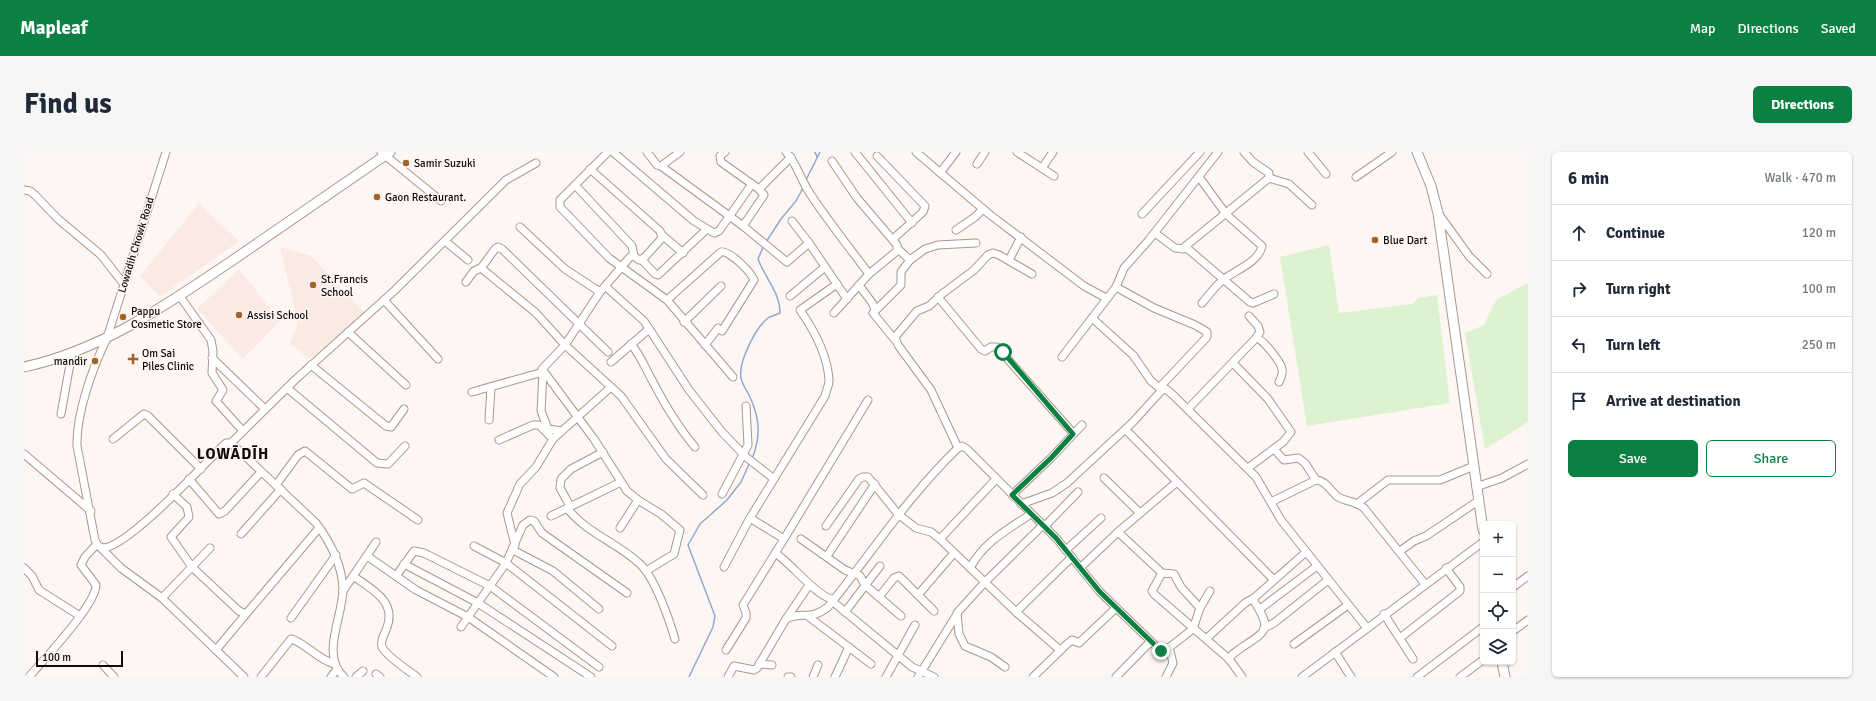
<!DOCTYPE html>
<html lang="en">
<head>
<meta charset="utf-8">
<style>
	:root { --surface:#fff; --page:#f6f6f7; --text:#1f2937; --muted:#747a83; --line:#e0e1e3; --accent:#0b8043 }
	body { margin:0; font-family:Signika,sans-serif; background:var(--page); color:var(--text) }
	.controls { position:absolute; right:12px; bottom:12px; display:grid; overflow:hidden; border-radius:6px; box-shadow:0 1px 3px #0004 }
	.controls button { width:36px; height:36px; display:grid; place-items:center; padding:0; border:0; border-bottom:1px solid var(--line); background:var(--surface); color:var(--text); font:20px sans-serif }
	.scale { position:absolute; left:12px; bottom:10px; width:87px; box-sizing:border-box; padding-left:4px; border:2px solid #110a08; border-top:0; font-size:11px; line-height:14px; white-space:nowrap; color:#110a08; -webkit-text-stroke:3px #fef6f2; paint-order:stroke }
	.stop { position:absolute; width:12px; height:12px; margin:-9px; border:3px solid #0b8043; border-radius:50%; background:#fff }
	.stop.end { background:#0b8043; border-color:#fff; box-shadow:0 1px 4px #0008 }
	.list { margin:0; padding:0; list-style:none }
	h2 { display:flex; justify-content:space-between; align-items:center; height:52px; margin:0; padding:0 16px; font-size:17px }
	h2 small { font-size:13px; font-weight:400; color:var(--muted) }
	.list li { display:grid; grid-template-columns:26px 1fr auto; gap:12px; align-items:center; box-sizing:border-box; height:56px; padding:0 16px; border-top:1px solid var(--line) }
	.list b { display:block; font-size:15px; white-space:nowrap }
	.list em { font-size:13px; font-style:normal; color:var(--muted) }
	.actions { display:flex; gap:8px; padding:12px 16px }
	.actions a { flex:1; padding:9px 0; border:1px solid var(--accent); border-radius:6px; text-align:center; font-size:14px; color:var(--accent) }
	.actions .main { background:var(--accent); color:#fff }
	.icon { flex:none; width:22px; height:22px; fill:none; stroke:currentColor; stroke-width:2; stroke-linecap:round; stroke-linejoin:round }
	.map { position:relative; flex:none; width:1504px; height:525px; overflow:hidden; border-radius:6px }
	header { display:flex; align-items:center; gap:24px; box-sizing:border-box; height:56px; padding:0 20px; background:var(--accent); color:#fff }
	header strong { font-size:19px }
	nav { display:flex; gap:22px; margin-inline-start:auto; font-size:14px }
	.intro { display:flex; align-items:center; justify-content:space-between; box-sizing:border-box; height:96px; padding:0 24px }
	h1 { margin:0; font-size:28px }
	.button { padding:10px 18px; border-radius:6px; background:var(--accent); color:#fff; font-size:14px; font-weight:700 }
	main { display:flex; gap:24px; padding:0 24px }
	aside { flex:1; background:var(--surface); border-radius:6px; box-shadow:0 1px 3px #0004 }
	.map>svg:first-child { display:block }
	.built { fill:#fbeae3 }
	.green { fill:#ddf2d0 }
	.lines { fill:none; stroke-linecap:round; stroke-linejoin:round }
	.stream { stroke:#91aacf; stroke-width:1.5 }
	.minor-casing { stroke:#aa978f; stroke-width:9 }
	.major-casing { stroke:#aa978f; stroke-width:11 }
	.minor { stroke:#fff; stroke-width:7 }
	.major { stroke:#fff; stroke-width:9 }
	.route { stroke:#0b8043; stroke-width:5 }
	.poi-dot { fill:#a06328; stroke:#fef6f2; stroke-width:1.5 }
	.labels { text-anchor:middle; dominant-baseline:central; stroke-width:3; stroke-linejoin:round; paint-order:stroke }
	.poi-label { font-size:11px; fill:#110a08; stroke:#fef6f2; text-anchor:start }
	.street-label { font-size:11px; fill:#110a08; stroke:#fef6f2 }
	.district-label { font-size:15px; font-weight:bold; letter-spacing:1px; fill:#110a08; stroke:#fef6f2 }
</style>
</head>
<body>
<header>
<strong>Mapleaf</strong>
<nav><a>Map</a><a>Directions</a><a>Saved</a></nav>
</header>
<div class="intro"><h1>Find us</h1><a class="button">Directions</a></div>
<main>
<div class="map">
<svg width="1504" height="525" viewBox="0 0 1504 525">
	<rect width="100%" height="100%" fill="#fef6f2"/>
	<!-- built -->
	<g class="built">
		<path d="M175 51 215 89 136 145 116 124Z"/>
		<path d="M256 95 287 104 341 161 286 207 266 192 274 171Z"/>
		<path d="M215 117 256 169 219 207 173 157Z"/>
	</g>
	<!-- green -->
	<g class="green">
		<path d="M1305 93 1315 161 1388 152 1395 146 1413 143 1426 251 1283 274 1256 105Z"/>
		<path d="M1504 131V270L1461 297 1441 181 1460 173 1472 148Z"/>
	</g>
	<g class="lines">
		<!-- stream -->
		<g class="stream">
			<path d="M791 0 793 5"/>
			<path d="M782 28 796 0"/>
			<path d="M742 90 757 67 772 49 779 36"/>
			<path d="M728 307C737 284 736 267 726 245 723 239 718 232 717 226 714 210 732 175 744 166 747 164 752 163 756 161 756 140 741 126 734 107L740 93"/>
			<path d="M665 525 689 475 691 464 664 393 676 372 703 348 717 330 726 310"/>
		</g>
		<!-- minor casing -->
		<g class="minor-casing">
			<g id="minor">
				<path d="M142 0 83 186C69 215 52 261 53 294L71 388 74 394 80 396C106 393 180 312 202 291H207L292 371C307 391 318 412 319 437 319 465 296 503 320 525"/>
				<path d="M357 0 417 49"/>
				<path d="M584 0 536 48V55L585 106 643 148 709 225"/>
				<path d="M589 0 670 69 690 81 695 79 728 32"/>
				<path d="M623 0 633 13 637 14 656 0"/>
				<path d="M762 0C773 12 776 26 785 40 803 68 825 95 845 122L810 161"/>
				<path d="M831 0 888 71"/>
				<path d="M892 0 965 62 1060 134 1082 146"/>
				<path d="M993 0 1030 24"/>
				<path d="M1284 0 1302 22"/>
				<path d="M853 4 901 54 899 60 869 87"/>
				<path d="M808 9 833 46 873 93V99L845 122"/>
				<path d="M953 12 961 0"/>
				<path d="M637 14 719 74 740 43 735 37 697 10 696 4 701 0"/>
				<path d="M1018 16 1029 0"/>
				<path d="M916 21 932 0"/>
				<path d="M1175 25 1202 62 1238 94C1235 110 1212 118 1200 127 1192 133 1185 143 1178 151"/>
				<path d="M1332 25 1368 0"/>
				<path d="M1245 26 1265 32 1288 53"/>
				<path d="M551 33 608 94 610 104"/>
				<path d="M735 37 767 5"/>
				<path d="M0 38 6 39 11 43 34 67 77 103 99 131"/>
				<path d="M1414 61 1445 104 1463 122"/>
				<path d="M1118 62 1176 0"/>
				<path d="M719 74 763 110 785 91 768 69"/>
				<path d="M496 75 541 117 576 140 606 105 610 104 615 108 620 106 638 86 636 79 566 17"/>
				<path d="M932 78 951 65 959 57"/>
				<path d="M1131 81 1151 96 1164 97 1226 150 1229 151 1250 142"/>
				<path d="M638 83 659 101"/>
				<path d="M421 89 444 108"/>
				<path d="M785 91 823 147"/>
				<path d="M874 97 886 108 901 97 914 93 952 91"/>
				<path d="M1158 97 1245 26V21L1229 10 1220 0"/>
				<path d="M618 108 631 122 634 123 683 77"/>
				<path d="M985 108 997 85"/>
				<path d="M457 116 471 97 474 95 478 97 584 200"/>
				<path d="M442 130 450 119 457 116 512 161 541 193 597 244 642 307 679 343"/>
				<path d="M835 133 849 152 851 158"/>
				<path d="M582 135 620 169 665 238 698 280 722 305 750 327 801 244C802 239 805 233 805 229 804 204 790 178 776 158L813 132"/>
				<path d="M1092 135 1130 156 1171 173 1183 180V185L1135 236"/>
				<path d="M576 140 541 193 518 217 570 287 603 339 614 348 637 362 656 378 650 402 622 419"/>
				<path d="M155 143 187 188 189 199 188 221 199 238 192 249 218 278"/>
				<path d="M766 144 801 115"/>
				<path d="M914 145 957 197 961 199 967 195H973L1049 281"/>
				<path d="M360 148 414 207"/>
				<path d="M643 148 697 100C705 98 727 120 730 128L698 179"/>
				<path d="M1225 164 1234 174 1236 180 1232 186"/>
				<path d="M1068 166 1109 203 1127 229 1138 238"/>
				<path d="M660 170 697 134"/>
				<path d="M324 180 382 233"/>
				<path d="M871 188 849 161 877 133V120L886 108"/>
				<path d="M607 192C617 204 621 216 629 230 641 253 654 275 671 295"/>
				<path d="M681 193 694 176"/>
				<path d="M1038 205 1092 135 1100 116 1124 89 1194 0"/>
				<path d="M188 206 241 257"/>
				<path d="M587 210 625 177"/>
				<path d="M1209 211 1244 247 1267 280 1259 290 1224 316"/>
				<path d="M287 213 362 274 367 275 380 257"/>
				<path d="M263 236 353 311 364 312 381 294"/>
				<path d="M448 240 519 220 517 259 524 277 538 279"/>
				<path d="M1164 257 1232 186C1238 186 1257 210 1258 217 1259 222 1257 226 1255 230"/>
				<path d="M37 262 48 201"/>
				<path d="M465 268 467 235"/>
				<path d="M1102 278 1249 427"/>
				<path d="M89 287 120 262 124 264 177 317"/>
				<path d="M475 288 509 273H515L529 287"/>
				<path d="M207 291 272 227 370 139 482 28 512 11"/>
				<path d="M934 296 907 238 874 193 871 185 893 159 905 154 918 142 950 118 964 103 969 101 975 103 1008 122"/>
				<path d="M1250 297 1260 308 1274 306 1277 308 1281 311 1292 328"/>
				<path d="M0 302 67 359"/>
				<path d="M1080 326 1116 361"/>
				<path d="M165 327 195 362 201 359 237 320"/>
				<path d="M252 333 274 303 281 299 328 337 340 331 394 368"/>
				<path d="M1452 335 1478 326 1504 312"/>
				<path d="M149 342 163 355 165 365 147 385 168 415 215 459 222 462 295 376"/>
				<path d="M698 342 724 293 722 254"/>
				<path d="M988 343 1027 306 1058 273"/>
				<path d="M1247 350 1292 328C1303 329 1306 339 1314 345 1322 350 1330 348 1340 356L1401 432"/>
				<path d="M1334 351 1364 328H1416L1450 314"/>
				<path d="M997 352 1028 341 1043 331 1109 270 1138 238 1142 237 1149 243 1232 325 1257 368 1343 476"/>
				<path d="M546 354 536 336 537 327 547 317 579 300"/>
				<path d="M543 356C562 381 594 391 616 412 631 426 645 467 651 487"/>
				<path d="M527 364 597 330"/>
				<path d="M726 366 760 387 844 248"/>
				<path d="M802 374 835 327 839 325H844L874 362 892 376 907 380 916 387 992 460 1036 498"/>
				<path d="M1021 374 1054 340"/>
				<path d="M596 376 614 348"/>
				<path d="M1094 380 1138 421 1128 439 1130 442 1205 507"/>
				<path d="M217 382 257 337"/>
				<path d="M777 387 821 418 836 424 841 433 877 464"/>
				<path d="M916 387 972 327"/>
				<path d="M491 393 483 361 496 332 512 315 529 287 587 235"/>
				<path d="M450 394 482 411 588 494"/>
				<path d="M77 396 97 416 138 446 186 396"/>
				<path d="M489 398 529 419 575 457"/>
				<path d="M1042 398 1077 366"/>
				<path d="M1376 399 1390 389 1402 384 1454 349"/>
				<path d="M751 401C765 409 796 448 809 447L808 449 888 515 910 525"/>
				<path d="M805 401 851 332"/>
				<path d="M343 404 392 438 444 465 530 525"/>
				<path d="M380 412 454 451 567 525"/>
				<path d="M700 415 726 366 750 327"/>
				<path d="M1057 415 1094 380 1153 330"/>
				<path d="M0 416 8 424 15 438 56 464"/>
				<path d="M946 416C960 390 983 378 1007 362"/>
				<path d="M1138 421 1150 422 1157 435 1176 456"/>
				<path d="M329 424C349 438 374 450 362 478 360 483 356 489 358 495 362 504 385 519 393 525"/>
				<path d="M372 424 390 399 400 401 466 434 575 515"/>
				<path d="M1489 435 1504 424"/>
				<path d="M319 439 352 390"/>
				<path d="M894 443 930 401"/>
				<path d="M855 445 870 426 875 424 910 459"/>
				<path d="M138 446 220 525"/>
				<path d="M1236 457 1293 414"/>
				<path d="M821 460 856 414"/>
				<path d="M992 460 1048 405"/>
				<path d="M1360 462 1389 507"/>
				<path d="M785 465 847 512"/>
				<path d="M267 466 312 403"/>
				<path d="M762 467 785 433"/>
				<path d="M437 475 482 411 499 373 506 368 510 369 518 381 603 441"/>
				<path d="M1240 476 1250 471 1304 428"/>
				<path d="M1489 479 1504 468"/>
				<path d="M1183 486 1221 451 1230 446"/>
				<path d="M1376 486 1436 439V435L1422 416"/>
				<path d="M1270 492 1324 453"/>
				<path d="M192 498 222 462"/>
				<path d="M702 498 722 466V461L719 453 760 387"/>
				<path d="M1311 500 1327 525"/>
				<path d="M735 512 748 513"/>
				<path d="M79 513 90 525"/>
				<path d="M981 515 967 505 941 494 935 482 933 461 961 430 1019 373"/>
				<path d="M352 522 356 525"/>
				<path d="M5 525C19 508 72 453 72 433L57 413 61 405 73 392"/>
				<path d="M237 525 267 487C279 489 294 508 311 512"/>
				<path d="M307 525 313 517"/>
				<path d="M332 525 339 519"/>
				<path d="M704 525 710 514 730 518 733 516 762 467C777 459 787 469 804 455 847 402 884 344 934 296L938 294 943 297 1032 386 1076 440 1137 499 1142 498 1169 477 1176 456 1186 439"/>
				<path d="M764 525H767"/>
				<path d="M789 525 794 513"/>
				<path d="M811 525 825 495"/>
				<path d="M862 525 891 473"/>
				<path d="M894 525 933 462"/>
				<path d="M1009 525 1043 492 1048 488 1055 491 1057 489 1092 456"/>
				<path d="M1092 525 1126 490"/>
				<path d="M1142 525 1149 511 1145 495"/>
				<path d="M1218 525 1205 507C1207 502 1212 500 1217 496 1244 478 1248 478 1230 449V446L1282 400"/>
				<path d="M1278 525 1459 390"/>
				<path d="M1393 525 1459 475"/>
				<path d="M1436 525 1459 508"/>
			</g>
		</g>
		<!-- major casing -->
		<g class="major-casing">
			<g id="major">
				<path d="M1393 0 1407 34 1414 61 1459 378"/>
				<path d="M0 215C78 198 144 152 209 108 261 72 313 36 366 0"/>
				<path d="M1478 510 1481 525"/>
			</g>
		</g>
		<!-- minor -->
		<use href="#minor" class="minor"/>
		<!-- major -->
		<use href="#major" class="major"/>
	</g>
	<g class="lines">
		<!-- route -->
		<path class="route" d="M979 200 1049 282 1027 306 988 343 1032 386 1076 440 1137 499"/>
	</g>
	<!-- markers -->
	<g class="poi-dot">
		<circle cx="382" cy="11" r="4"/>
		<circle cx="353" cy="45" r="4"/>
		<circle cx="1351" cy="88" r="4"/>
		<circle cx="289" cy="133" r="4"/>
		<circle cx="215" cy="163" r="4"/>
		<circle cx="99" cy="165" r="4"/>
		<path d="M107 201h4v4h4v4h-4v4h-4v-4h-4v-4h4z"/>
		<circle cx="71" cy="209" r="4"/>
	</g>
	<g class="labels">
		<!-- poi labels -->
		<g class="poi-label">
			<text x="390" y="11">Samir Suzuki</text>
			<text x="361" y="45">Gaon Restaurant.</text>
			<text x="1359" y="88">Blue Dart</text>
			<text x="297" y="127">St.Francis<tspan x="297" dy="13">School</tspan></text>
			<text x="107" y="159">Pappu<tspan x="107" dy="13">Cosmetic Store</tspan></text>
			<text x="223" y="163">Assisi School</text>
			<text x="118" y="201">Om Sai<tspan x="118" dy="13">Piles Clinic</tspan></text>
			<text x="63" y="209" text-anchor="end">mandir</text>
		</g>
		<!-- street labels -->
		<g class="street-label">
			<text transform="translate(112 93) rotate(-73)">Lowadih Chowk Road</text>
		</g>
		<!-- district labels -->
		<g class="district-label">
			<text x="209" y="302">LOWĀDĪH</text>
		</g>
	</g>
</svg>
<div class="controls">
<button>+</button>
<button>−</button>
<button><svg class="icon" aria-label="locate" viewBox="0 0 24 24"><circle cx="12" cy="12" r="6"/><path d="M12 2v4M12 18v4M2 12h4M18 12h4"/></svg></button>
<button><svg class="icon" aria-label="layers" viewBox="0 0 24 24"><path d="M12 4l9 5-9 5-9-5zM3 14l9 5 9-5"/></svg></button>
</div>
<div class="scale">100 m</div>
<div class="stop" style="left:979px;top:200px"></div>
<div class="stop end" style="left:1137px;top:499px"></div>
</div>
<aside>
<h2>6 min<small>Walk · 470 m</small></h2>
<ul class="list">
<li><svg class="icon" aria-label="ahead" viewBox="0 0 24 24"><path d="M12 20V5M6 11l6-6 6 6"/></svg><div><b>Continue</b></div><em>120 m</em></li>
<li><svg class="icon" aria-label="right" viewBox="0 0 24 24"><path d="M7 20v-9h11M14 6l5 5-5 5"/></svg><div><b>Turn right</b></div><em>100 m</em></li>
<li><svg class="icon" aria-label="left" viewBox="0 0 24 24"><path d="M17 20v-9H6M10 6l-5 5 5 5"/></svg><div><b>Turn left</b></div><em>250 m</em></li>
<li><svg class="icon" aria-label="arrive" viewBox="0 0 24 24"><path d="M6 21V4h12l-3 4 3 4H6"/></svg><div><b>Arrive at destination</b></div></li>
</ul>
<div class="actions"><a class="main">Save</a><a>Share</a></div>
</aside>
</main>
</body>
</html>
